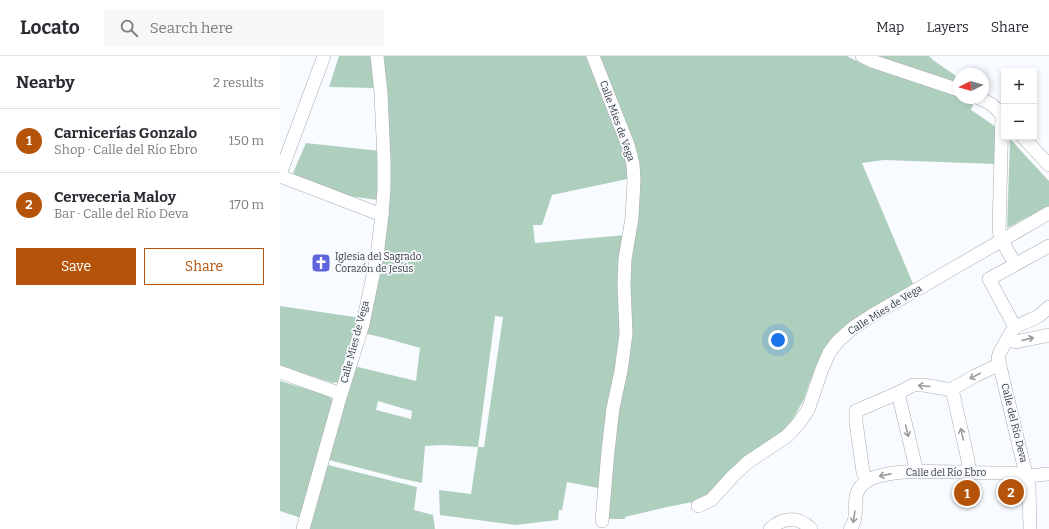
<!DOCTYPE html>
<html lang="en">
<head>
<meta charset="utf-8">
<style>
	:root { --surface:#fff; --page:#f7f7f7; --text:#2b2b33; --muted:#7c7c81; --line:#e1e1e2; --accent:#b45309 }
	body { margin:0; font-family:Bitter,serif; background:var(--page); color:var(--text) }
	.controls { position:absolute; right:12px; top:12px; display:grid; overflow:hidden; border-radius:0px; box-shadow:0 2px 6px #0003 }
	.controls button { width:36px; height:36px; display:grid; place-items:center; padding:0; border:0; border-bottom:1px solid var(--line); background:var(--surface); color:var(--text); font:20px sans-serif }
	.compass { position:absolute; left:673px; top:12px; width:36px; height:36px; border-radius:50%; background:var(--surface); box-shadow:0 2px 6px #0003; rotate:264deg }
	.you { position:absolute; left:498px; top:284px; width:14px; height:14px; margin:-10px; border:3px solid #fff; border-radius:50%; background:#1a73e8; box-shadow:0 0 0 6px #1a73e833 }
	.badge { display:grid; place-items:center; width:26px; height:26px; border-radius:50%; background:var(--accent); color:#fff; font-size:13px; font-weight:700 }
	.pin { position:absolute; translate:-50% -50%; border:2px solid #fff; box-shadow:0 1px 4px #0006 }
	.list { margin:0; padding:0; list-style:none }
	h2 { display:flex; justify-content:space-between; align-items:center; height:52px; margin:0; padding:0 16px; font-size:17px }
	h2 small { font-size:13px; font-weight:400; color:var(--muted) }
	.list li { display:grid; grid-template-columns:26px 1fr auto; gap:12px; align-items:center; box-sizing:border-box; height:64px; padding:0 16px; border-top:1px solid var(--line) }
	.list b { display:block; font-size:15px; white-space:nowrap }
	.list p { margin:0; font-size:13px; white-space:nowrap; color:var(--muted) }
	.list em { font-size:13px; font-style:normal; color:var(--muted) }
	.actions { display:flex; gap:8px; padding:12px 16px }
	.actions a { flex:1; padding:9px 0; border:1px solid var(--accent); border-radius:0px; text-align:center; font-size:14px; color:var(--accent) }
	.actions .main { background:var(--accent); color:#fff }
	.icon { flex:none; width:22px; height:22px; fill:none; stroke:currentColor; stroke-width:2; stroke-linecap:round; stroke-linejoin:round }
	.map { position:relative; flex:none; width:769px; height:473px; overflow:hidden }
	header { display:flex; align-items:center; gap:24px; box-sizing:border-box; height:56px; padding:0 20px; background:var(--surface); border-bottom:1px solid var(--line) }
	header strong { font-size:19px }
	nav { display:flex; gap:22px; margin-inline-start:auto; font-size:14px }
	.search { width:280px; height:36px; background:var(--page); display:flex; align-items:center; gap:10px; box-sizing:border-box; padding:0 14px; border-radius:0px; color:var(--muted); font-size:15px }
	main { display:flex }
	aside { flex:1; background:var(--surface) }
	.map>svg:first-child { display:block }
	.green { fill:#afcfbe; fill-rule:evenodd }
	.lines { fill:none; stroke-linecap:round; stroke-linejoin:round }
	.street-casing { stroke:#a8abaf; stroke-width:14 }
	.street { stroke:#fff; stroke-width:13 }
	.oneway { stroke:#9c9c9e }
	.labels { text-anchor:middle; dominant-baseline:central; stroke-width:3.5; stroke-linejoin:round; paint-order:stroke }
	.street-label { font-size:10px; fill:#393a3c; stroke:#f8fbff }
	.poi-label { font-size:10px; fill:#393a3c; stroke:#f8fbff; text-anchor:start }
</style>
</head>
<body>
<header>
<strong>Locato</strong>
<div class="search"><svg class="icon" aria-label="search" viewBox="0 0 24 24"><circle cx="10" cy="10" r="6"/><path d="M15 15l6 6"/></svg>Search here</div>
<nav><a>Map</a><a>Layers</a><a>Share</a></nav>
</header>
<main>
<aside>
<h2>Nearby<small>2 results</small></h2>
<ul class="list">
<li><span class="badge">1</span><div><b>Carnicerías Gonzalo</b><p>Shop · Calle del Río Ebro</p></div><em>150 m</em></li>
<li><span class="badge">2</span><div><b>Cerveceria Maloy</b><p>Bar · Calle del Río Deva</p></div><em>170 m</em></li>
</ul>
<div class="actions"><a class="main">Save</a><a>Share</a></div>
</aside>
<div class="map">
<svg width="769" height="473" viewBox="0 0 769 473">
	<rect width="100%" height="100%" fill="#f8fbff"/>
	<!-- green -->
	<g class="green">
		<path d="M59 0H93L97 32 49 31Z"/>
		<path d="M99 0H309L350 103 352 122 272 139 262 169H253L255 187 346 179 342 276 323 433 287 426 282 454H279L278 464 235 469 160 459 159 434 191 438 198 391 163 389 145 390 142 427 119 422 49 404 74 310 136 325 140 292 105 282 83 277 98 214ZM215 260 223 261 204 391H198ZM98 345 132 355 131 363 96 354Z"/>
		<path d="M318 0H567L588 11 678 39 679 42H685L694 46 691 54 716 71V108L604 104 582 107 634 230 537 309 529 328 524 343 513 363 499 379 436 435 418 445 387 451 345 461V463H324L348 222 359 145Z"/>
		<path d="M593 0H649L653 4 679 22V31Z"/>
		<path d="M730 84H731L769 125V150L727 172Z"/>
		<path d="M26 87 100 95 98 144 60 139 16 119 13 117Z"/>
		<path d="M0 250 81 262 58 326 53 327 0 310Z"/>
		<path d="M0 325 43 338 51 342 55 348 21 462 0 455Z"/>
		<path d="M48 409 137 431 134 454 153 459 155 473H26Z"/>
	</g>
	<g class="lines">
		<!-- street casing -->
		<g class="street-casing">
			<g id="street">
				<path d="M313 0 348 89 353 108 354 124 352 162 345 203 344 229 346 278 341 315 333 352 328 395 322 465"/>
				<path d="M582 0 592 5 679 34"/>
				<path d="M699 42 711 48 724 60"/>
				<path d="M722 59 719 174 722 185 735 208"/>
				<path d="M743 81 769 109"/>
				<path d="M0 118 44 0"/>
				<path d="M0 120 102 159"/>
				<path d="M735 271 709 223 769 190"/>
				<path d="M727 284 736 286 769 279"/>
				<path d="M0 316 61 338"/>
				<path d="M672 333 688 404 689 416"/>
				<path d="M618 337 637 416"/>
				<path d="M587 425 583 416 576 366V355L618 337 633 329H643L667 333H672L695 320 720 308"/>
				<path d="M418 450 431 444 453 420 468 406 507 380 519 367 528 354 542 313 549 297 558 285 574 271 591 260 769 157"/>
				<path d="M23 473 61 338 83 268 97 200 102 159 104 132V104L101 37 97 0"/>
				<path d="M490 473C502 461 519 460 531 473"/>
				<path d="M570 473C581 459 570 443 581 430 597 411 656 416 679 416 697 417 716 417 734 417L747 420 769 418"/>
				<path d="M750 473 749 431 718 302 720 296 730 278 735 271 759 260 769 251"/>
			</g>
		</g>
		<!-- street -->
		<use href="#street" class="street"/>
	</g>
	<!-- one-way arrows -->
	<defs><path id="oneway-shaft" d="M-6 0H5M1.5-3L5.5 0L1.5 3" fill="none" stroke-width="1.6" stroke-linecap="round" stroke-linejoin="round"/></defs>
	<g class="oneway">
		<use href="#oneway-shaft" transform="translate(748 283) rotate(-13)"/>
		<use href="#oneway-shaft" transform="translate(695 320) rotate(153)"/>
		<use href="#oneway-shaft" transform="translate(644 330) rotate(-175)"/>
		<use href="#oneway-shaft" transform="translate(627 375) rotate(77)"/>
		<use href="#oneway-shaft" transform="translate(682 378) rotate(-103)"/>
		<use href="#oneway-shaft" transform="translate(605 419) rotate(169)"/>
		<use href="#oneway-shaft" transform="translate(574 461) rotate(99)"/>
	</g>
	<!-- icons -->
	<defs>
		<g id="church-square" transform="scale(1)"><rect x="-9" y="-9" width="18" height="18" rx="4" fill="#5e65dd" stroke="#f8fbff"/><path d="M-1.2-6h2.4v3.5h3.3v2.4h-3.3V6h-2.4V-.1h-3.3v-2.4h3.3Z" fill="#fff"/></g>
	</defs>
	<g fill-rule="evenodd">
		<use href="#church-square" x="41" y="207"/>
	</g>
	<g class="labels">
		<!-- street labels -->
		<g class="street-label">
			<text transform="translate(337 65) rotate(70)">Calle Mies de Vega</text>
			<text transform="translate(605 254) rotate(-32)">Calle Mies de Vega</text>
			<text transform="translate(75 286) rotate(-75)">Calle Mies de Vega</text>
			<text transform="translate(734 367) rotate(76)">Calle del Río Deva</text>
			<text x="666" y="417">Calle del Río Ebro</text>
		</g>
		<!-- poi labels -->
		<g class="poi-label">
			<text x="55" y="201">Iglesia del Sagrado<tspan x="55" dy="12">Corazón de Jesús</tspan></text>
		</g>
	</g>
</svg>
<div class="controls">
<button>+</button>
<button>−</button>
</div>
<svg class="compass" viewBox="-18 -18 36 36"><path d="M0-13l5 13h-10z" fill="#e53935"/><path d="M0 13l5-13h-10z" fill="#7c7c81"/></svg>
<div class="you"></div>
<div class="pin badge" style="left:687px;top:437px">1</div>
<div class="pin badge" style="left:731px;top:436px">2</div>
</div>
</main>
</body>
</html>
